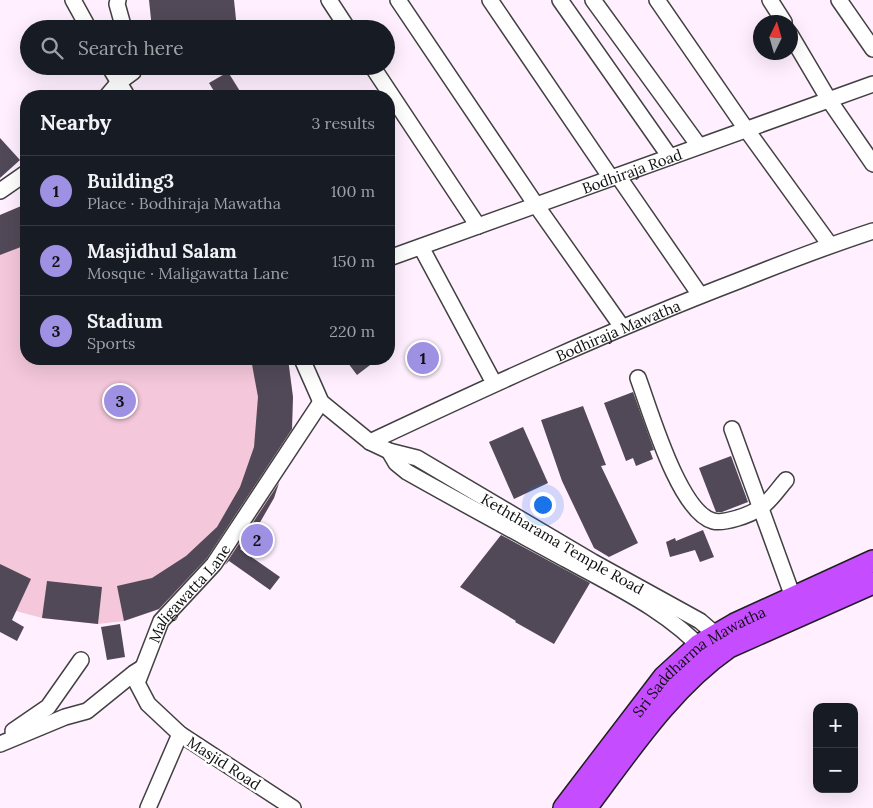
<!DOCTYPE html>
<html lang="en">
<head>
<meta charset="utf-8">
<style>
	:root { --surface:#171b24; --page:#242831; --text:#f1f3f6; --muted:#9ea1a6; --line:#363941; --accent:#9e90e3 }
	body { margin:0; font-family:Lora,serif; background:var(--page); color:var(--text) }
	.controls { position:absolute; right:15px; bottom:15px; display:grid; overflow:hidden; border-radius:10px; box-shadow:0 5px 20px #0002 }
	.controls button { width:45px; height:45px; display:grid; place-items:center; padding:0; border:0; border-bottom:1px solid var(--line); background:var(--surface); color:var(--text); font:25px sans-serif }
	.compass { position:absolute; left:753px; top:15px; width:45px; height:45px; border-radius:50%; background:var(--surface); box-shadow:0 5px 20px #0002; rotate:5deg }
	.you { position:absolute; left:542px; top:504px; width:18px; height:18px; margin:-12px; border:4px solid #fff; border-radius:50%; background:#1a73e8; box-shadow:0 0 0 8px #1a73e833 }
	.badge { display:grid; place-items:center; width:32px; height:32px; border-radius:50%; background:var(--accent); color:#111; font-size:16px; font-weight:700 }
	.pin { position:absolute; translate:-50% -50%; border:2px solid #fff; box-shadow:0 1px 5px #0006 }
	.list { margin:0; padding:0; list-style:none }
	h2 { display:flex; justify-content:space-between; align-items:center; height:65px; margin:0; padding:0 20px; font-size:21px }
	h2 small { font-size:16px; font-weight:400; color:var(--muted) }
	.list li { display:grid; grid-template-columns:32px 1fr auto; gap:15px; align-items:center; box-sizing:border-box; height:70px; padding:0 20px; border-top:1px solid var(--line) }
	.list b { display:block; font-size:19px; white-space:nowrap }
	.list p { margin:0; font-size:16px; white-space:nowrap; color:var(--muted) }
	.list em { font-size:16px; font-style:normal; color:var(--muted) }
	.icon { flex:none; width:28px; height:28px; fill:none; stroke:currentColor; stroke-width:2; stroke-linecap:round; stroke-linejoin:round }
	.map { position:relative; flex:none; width:873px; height:808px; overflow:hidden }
	.search { position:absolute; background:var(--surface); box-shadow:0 5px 20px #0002; left:20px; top:20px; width:375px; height:55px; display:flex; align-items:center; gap:12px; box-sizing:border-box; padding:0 18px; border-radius:28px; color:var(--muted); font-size:19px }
	.panel { position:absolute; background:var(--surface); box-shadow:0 5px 20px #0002; left:20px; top:90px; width:375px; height:275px; border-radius:20px }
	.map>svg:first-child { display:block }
	.pitch { fill:#f4c7da }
	.building { fill:#524958 }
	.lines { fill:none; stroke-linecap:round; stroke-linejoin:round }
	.minor-casing { stroke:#414141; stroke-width:18 }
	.highway-casing { stroke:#1f1f1f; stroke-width:24 }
	.minor { stroke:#fff; stroke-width:15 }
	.highway { stroke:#c64dff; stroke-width:21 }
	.labels { text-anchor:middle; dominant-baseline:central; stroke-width:5; stroke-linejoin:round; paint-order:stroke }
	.street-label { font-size:15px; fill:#0e0e0e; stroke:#fff }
</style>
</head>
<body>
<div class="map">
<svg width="873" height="808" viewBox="0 0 873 808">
	<rect width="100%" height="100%" fill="#ffefff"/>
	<!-- pitch -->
	<path class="pitch" d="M26 204V359H288L293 397 291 444 274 498 251 538 229 561 201 586 163 608 124 621 98 624 42 618 16 611 0 604V215Z"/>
	<!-- building -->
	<g class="building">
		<path d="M149 0H234L237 29H152Z"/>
		<path d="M228 72 243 96H217L209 83Z"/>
		<path d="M0 138 20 160 0 178Z"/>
		<path d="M26 204V245L0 255V215Z"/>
		<path d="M428 344 436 359 427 367 418 370 410 357Z"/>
		<path d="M251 359H288L293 397 292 429 207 558 159 609 124 621 117 586 152 578 186 556 217 527 240 487 254 447 258 397Z"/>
		<path d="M345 359H378L357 375Z"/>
		<path d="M633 392 654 450 650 451 653 459 636 466 633 458 626 461 604 403Z"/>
		<path d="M583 406 606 465 601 466 638 543 609 557 594 548 562 481 541 420Z"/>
		<path d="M523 427 548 483 514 499 489 442Z"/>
		<path d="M731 456 748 502 722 512H716L699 468Z"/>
		<path d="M279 483 274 498 251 538 240 549 280 577 270 590 229 561 225 565Z"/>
		<path d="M703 530 714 557 700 562 695 550 670 557 666 542 675 538 676 541Z"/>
		<path d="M501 535 590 583 554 644 515 622 516 621 460 587Z"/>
		<path d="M0 564 31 579 12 620 24 627 17 641 0 632Z"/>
		<path d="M47 581 102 587 98 624 42 618Z"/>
		<path d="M120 624 125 657 107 660 101 627Z"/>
	</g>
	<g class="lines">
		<!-- minor casing -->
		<g class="minor-casing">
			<g id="minor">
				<path d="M73 0 89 29"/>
				<path d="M118 0 117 4 124 29"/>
				<path d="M329 0 348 29"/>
				<path d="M398 0 536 205 622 327"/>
				<path d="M490 0 611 178"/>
				<path d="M560 0 670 157"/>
				<path d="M593 0 699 146"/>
				<path d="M657 0 746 129 830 245"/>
				<path d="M770 0 784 22"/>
				<path d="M839 0 873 49"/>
				<path d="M790 34 829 100 873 164"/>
				<path d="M109 66 127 96"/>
				<path d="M151 66H154"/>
				<path d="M372 66 478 226"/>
				<path d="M107 96 118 83 133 72 134 66"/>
				<path d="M618 176 700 295"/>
				<path d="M0 191 26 173"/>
				<path d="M421 247 494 383"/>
				<path id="s1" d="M389 258 873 84"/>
				<path id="s2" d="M302 359 321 402 370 442 389 451 417 458 593 562 700 621 722 640"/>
				<path d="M638 378C650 410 679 512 713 521 724 524 750 515 760 508 770 502 778 489 786 480"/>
				<path d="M732 429 793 597"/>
				<path id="s3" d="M370 442C491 385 613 329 738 281 783 263 827 246 873 231"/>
				<path d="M389 451 396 463 407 472C460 502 514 531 567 560 616 587 668 611 706 653"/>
				<path d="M13 731 48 707 81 660"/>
				<path d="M0 744 65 717 87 711 134 673 142 668"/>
				<path d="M148 808 180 734"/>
				<path id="s4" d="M293 808 180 734 148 704 137 683 161 621 214 564 321 402"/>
			</g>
		</g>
		<!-- highway casing -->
		<g class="highway-casing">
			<g id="highway">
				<path id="s5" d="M564 808 664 677 699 645 735 624 873 561"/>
				<path d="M586 808C629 751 670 688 729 647L873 583"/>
			</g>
		</g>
		<!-- minor -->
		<use href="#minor" class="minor"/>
		<!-- highway -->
		<use href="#highway" class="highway"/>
	</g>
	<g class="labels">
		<!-- street labels -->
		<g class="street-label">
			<text stroke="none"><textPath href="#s1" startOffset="258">Bodhiraja Road</textPath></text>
			<text stroke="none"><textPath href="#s3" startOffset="272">Bodhiraja Mawatha</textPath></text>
			<text stroke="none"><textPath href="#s2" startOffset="329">Keththarama Temple Road</textPath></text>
			<text stroke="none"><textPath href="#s4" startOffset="308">Maligawatta Lane</textPath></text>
			<text stroke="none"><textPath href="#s5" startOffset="202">Sri Saddharma Mawatha</textPath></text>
			<text transform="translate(224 763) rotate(33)">Masjid Road</text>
		</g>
	</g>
</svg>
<div class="controls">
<button>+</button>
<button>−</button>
</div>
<svg class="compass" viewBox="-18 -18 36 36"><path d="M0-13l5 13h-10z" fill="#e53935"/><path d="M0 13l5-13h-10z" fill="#9ea1a6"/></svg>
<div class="you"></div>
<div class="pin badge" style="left:423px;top:358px">1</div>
<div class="pin badge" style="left:257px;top:540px">2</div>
<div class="pin badge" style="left:120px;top:401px">3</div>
<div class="search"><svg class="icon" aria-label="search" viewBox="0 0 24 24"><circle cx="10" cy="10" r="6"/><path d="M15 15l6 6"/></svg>Search here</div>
<section class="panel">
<h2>Nearby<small>3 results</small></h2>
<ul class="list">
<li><span class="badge">1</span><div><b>Building3</b><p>Place · Bodhiraja Mawatha</p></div><em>100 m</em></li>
<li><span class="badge">2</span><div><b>Masjidhul Salam</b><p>Mosque · Maligawatta Lane</p></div><em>150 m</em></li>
<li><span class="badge">3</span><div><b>Stadium</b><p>Sports</p></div><em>220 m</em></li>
</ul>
</section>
</div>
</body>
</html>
